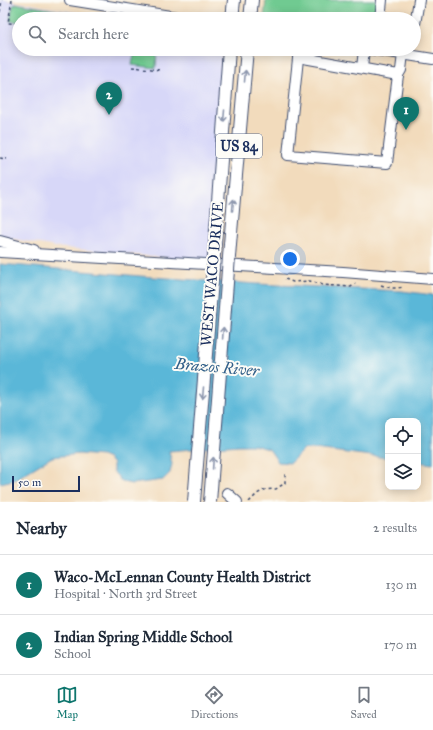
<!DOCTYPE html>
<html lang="en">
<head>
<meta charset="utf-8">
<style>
	:root { --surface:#fff; --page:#f2f2f3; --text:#1f2937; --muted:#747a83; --line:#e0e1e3; --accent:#0f766e }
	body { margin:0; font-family:"IM FELL Great Primer",serif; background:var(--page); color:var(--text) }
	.controls { position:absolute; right:12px; bottom:12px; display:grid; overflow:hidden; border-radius:8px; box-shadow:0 2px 10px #0003 }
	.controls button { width:36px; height:36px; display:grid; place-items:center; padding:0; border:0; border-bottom:1px solid var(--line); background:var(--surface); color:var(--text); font:20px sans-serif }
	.scale { position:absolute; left:12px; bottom:10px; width:68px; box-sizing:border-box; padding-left:4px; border:2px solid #1b2f5e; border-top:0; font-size:11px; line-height:14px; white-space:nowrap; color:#1b2f5e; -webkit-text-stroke:3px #fdfcf7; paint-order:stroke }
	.you { position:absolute; left:290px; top:259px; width:14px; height:14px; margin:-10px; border:3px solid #fff; border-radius:50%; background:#1a73e8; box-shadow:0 0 0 6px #1a73e833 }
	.badge { display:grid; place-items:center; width:26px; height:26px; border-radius:50%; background:var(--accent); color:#fff; font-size:13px; font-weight:700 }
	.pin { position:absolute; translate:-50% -33px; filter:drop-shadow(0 1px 2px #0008) }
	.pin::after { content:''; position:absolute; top:21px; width:14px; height:12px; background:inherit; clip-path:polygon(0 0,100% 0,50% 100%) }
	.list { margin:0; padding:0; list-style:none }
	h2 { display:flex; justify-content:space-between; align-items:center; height:52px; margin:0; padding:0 16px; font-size:17px }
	h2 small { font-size:13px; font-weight:400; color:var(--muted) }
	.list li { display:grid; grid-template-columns:26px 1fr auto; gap:12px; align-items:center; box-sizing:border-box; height:60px; padding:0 16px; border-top:1px solid var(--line) }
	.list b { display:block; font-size:15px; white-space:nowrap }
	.list p { margin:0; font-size:13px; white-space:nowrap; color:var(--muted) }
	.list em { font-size:13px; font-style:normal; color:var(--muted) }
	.icon { flex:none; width:22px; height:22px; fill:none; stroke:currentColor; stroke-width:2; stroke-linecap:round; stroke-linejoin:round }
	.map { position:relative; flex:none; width:433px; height:502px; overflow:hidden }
	.search { position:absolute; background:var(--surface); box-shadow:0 2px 10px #0003; left:12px; right:12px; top:12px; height:44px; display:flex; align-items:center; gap:10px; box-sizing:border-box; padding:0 14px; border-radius:22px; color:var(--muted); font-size:15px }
	.sheet { height:172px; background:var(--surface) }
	nav { display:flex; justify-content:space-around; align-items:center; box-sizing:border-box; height:56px; border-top:1px solid var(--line); background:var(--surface); font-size:11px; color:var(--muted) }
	nav a { display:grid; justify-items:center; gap:2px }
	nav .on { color:var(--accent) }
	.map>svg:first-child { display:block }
	.built { fill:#d7d7f8 }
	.green { fill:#70ca91; stroke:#467c78 }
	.water { fill:#5ab7d8; stroke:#3a739b }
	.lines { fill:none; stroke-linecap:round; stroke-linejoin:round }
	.minor-casing { stroke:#3b496c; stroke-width:12 }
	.major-casing { stroke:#3b496c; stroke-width:14 }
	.path { stroke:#3b496c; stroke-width:1.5; stroke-dasharray:3 3; stroke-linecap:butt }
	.minor { stroke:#fff; stroke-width:10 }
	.major { stroke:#fff; stroke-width:12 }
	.major-bridge-casing { stroke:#3b496c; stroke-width:14; stroke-linecap:butt }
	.major-bridge { stroke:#fff; stroke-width:12 }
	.oneway { stroke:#8d97ae }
	.labels { text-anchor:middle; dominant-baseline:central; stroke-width:4; stroke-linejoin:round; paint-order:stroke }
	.shield { fill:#fdfcf7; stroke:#5f6c8c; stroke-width:1 }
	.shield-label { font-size:14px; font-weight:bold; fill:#1b2f5e }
	.street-label { font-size:15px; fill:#1b2f5e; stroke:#fdfcf7 }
	.water-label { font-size:16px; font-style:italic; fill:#315f89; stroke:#fdfcf7 }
</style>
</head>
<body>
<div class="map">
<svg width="433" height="502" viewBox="0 0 433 502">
	<rect width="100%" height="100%" fill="#fdfcf7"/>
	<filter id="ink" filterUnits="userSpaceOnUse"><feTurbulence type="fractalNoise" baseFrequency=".025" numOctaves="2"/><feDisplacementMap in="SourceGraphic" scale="8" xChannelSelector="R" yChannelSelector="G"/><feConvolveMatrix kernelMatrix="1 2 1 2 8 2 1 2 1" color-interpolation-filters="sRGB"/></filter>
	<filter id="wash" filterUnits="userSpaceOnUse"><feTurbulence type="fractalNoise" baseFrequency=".012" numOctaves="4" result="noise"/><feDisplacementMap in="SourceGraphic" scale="16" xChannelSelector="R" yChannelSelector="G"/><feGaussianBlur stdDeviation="0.9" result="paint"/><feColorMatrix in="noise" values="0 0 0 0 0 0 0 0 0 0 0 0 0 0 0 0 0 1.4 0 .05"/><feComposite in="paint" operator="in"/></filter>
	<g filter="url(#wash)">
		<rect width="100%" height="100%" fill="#f2dbbc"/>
		<!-- built -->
		<path class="built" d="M0 0H5L115 19H19V49H222L209 262 56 247 14 239 0 235Z"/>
		<!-- green -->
		<g class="green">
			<path d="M266 0H379L375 19H264Z"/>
			<path d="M16 3 20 4 106 19H19V22L10 21 13 5H16Z"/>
			<path d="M135 49H157L156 68 132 65Z"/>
		</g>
		<!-- water -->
		<path class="water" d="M0 264 152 277 257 284 402 291 433 295V464L418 462V421H388V458L315 449H304L290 463 278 462 269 449 253 445H238L169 451 172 464 170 473 163 480 132 484 122 482 113 471V464L109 459 102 456 79 454 52 457 14 480 0 483Z"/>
	</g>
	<g filter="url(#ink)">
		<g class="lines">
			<!-- minor casing -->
			<g class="minor-casing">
				<g id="minor">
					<path d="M70 0 189 19"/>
					<path d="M380 19 382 0"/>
					<path d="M414 30 419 0"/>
					<path d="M299 49 288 155 387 163 398 75 401 70 403 54"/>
					<path d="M370 49 433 59"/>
					<path d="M298 57 398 75"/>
					<path d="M362 68 364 49"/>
					<path d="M0 241 34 250"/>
					<path d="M0 252 343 272 433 279"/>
					<path d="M227 493 237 502"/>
				</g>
			</g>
			<!-- major casing -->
			<g class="major-casing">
				<g id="major">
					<path d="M232 19 234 0"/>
					<path d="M250 19 252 0"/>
					<path d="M215 243 229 49"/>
					<path d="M230 244 247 49"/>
				</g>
			</g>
			<!-- path -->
			<g class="path">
				<path d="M12 0 8 23 19 24"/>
				<path d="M0 12 2 0"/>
				<path d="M132 67 161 70"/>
				<path d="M0 158 7 159"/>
				<path d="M285 279 293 282 310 281 323 285 351 287 356 283"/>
				<path d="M381 285C388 288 396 289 403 287"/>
				<path d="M249 502 257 494 264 490 276 489 285 483V473"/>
			</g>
			<!-- minor -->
			<use href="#minor" class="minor"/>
			<!-- major -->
			<use href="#major" class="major"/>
			<!-- major-bridge casing -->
			<g class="major-bridge-casing">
				<g id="major-bridge">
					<path d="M194 502 215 243"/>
					<path d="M210 502 230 244"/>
				</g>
			</g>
			<!-- major-bridge -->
			<use href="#major-bridge" class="major-bridge"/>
		</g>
		<!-- one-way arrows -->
		<defs><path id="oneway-shaft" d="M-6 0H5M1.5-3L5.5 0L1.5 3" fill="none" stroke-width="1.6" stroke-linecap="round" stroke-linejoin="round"/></defs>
		<g class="oneway">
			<use href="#oneway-shaft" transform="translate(245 76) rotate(-85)"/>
			<use href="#oneway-shaft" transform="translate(224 116) rotate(95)"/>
			<use href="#oneway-shaft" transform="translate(233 205) rotate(-85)"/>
			<use href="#oneway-shaft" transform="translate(223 333) rotate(-86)"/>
			<use href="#oneway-shaft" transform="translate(203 393) rotate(95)"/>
			<use href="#oneway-shaft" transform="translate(213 463) rotate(-86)"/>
		</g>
	</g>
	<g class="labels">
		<!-- shield labels -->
		<rect class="shield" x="216" y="134" width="46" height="24" rx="3"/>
		<g class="shield-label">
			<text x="239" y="146">US 84</text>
		</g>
		<!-- street labels -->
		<g class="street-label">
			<text transform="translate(212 274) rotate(-85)">WEST WACO DRIVE</text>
		</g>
		<!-- water labels -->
		<g class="water-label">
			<text transform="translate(217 367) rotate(5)">Brazos River</text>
		</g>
	</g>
</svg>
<div class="controls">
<button><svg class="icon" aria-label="locate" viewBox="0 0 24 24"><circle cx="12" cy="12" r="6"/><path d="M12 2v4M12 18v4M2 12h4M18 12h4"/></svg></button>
<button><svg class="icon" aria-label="layers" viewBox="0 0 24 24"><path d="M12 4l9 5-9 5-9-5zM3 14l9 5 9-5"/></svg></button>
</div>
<div class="scale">50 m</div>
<div class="you"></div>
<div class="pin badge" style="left:406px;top:130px">1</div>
<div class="pin badge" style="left:109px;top:115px">2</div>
<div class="search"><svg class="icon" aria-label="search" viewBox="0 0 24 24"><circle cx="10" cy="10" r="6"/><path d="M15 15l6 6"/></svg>Search here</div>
</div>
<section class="sheet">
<h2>Nearby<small>2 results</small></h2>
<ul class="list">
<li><span class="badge">1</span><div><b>Waco-McLennan County Health District</b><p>Hospital · North 3rd Street</p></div><em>130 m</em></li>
<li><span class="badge">2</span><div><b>Indian Spring Middle School</b><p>School</p></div><em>170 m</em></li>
</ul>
</section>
<nav>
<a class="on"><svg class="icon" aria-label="map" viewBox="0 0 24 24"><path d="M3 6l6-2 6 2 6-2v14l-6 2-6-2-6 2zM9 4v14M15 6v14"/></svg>Map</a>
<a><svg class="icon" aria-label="directions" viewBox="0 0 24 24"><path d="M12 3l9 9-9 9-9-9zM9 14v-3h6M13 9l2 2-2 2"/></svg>Directions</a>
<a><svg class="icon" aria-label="saved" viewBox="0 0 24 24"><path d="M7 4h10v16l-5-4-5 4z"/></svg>Saved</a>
</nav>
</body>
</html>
